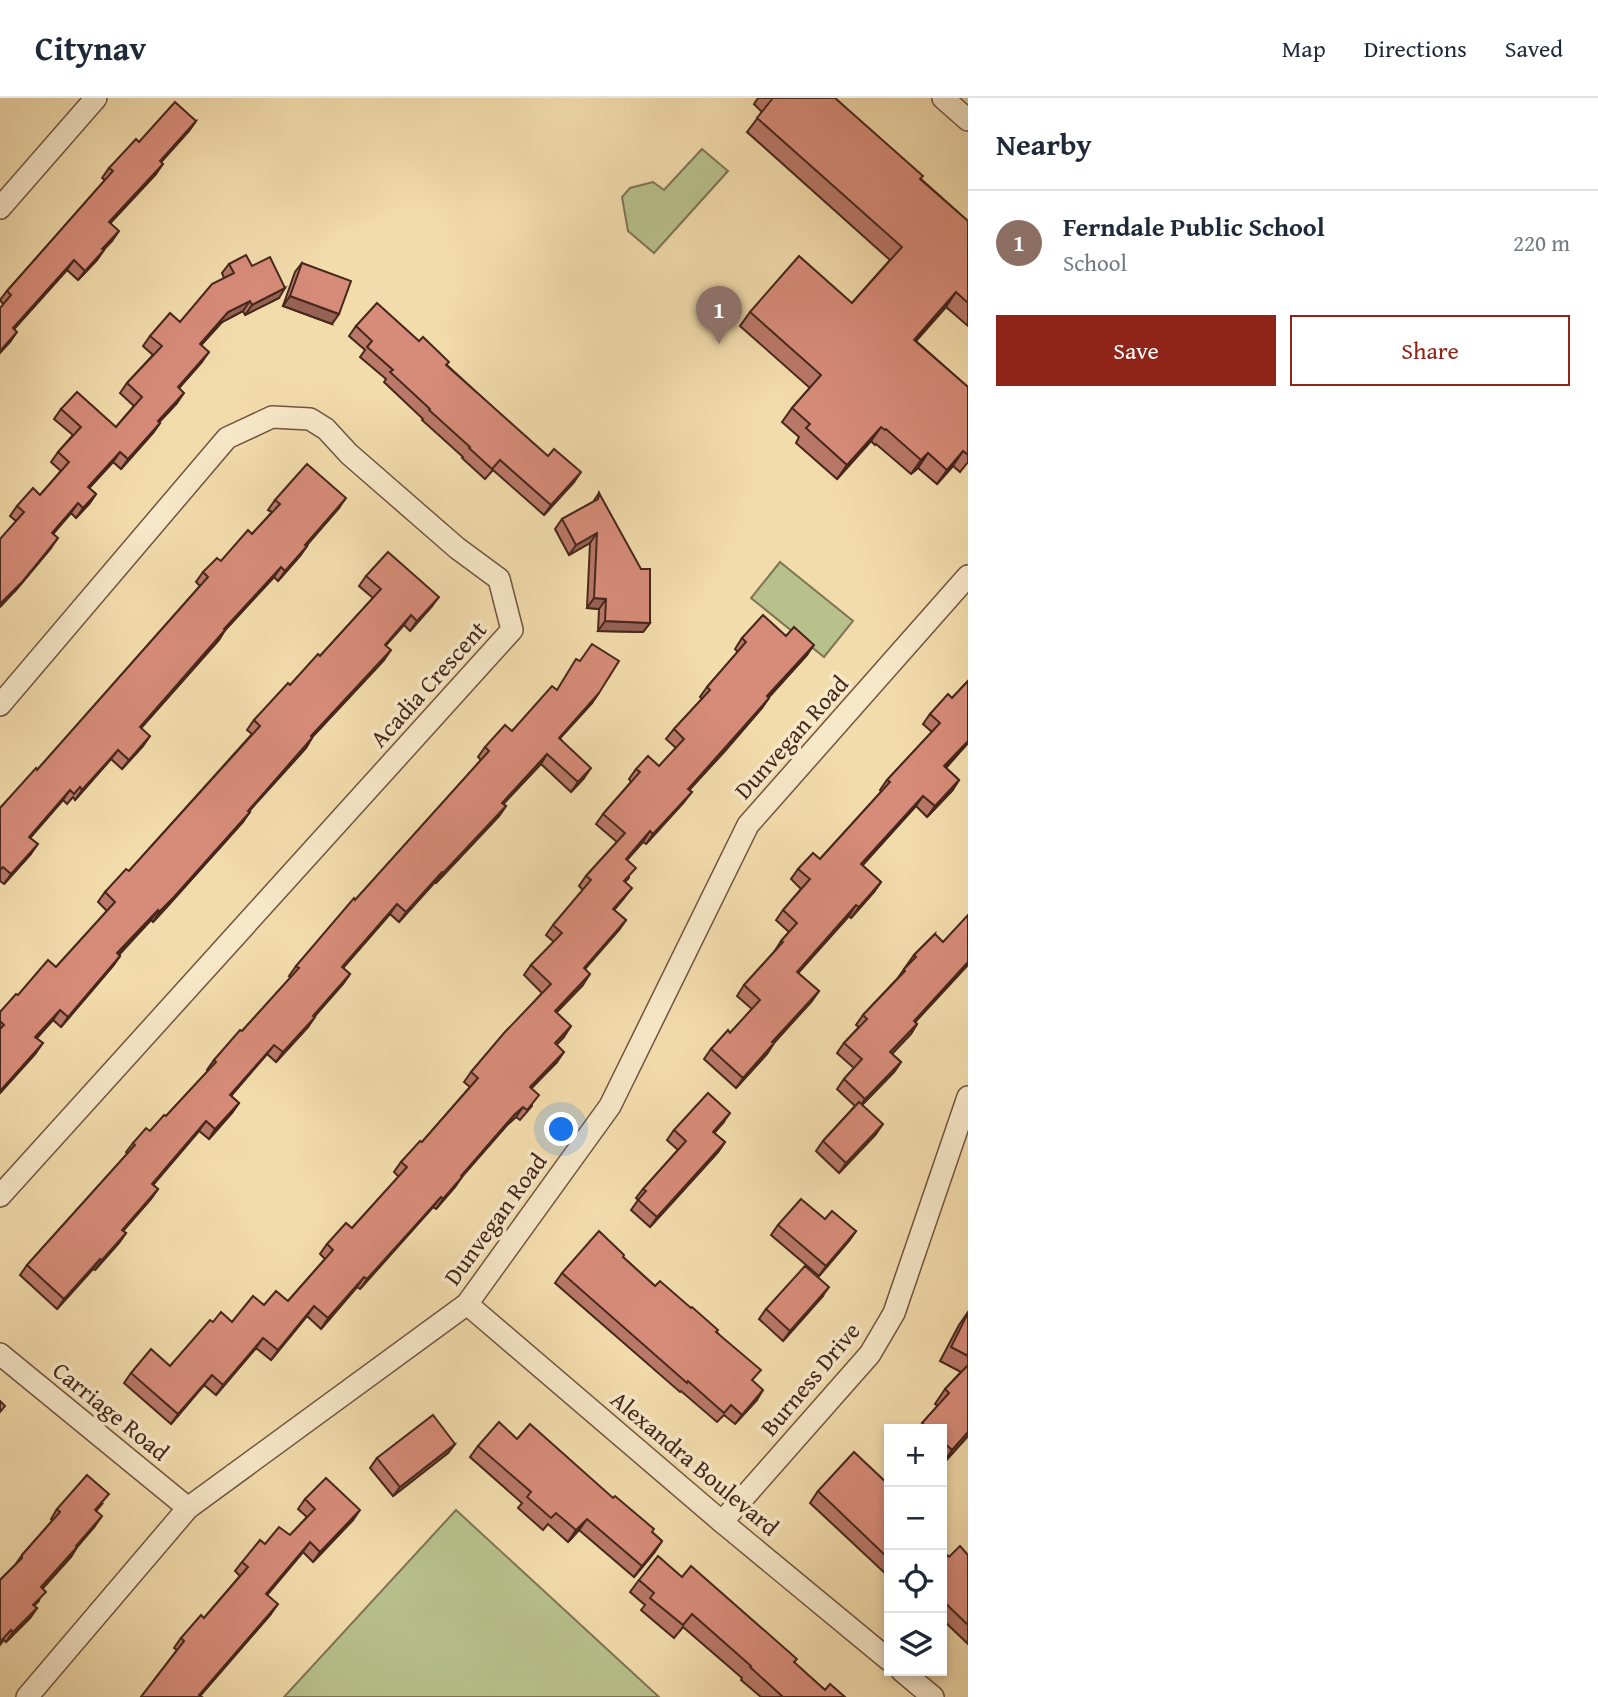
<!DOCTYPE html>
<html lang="en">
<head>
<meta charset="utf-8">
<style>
	:root { --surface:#fff; --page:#f6f6f7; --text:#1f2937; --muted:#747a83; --line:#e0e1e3; --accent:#8f2418 }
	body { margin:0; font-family:"Gentium Book Plus",serif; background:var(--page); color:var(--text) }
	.controls { position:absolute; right:21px; bottom:21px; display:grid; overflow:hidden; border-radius:0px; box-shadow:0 4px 10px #0003 }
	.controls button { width:63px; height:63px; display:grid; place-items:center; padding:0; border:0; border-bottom:2px solid var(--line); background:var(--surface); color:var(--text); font:35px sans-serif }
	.you { position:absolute; left:562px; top:1032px; width:24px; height:24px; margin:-18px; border:5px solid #fff; border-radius:50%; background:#1a73e8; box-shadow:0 0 0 10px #1a73e833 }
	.badge { display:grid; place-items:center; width:46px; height:46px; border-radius:50%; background:var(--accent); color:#fff; font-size:23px; font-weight:700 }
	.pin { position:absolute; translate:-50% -58px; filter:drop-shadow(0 2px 4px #0008) }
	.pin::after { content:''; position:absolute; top:37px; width:24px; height:21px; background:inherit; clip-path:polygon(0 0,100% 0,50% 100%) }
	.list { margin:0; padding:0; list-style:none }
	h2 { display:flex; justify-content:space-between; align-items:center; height:91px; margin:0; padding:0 28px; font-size:30px }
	h2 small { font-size:23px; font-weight:400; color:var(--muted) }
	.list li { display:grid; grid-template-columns:46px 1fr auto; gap:21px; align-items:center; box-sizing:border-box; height:105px; padding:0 28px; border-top:2px solid var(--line) }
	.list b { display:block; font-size:26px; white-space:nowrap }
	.list p { margin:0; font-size:23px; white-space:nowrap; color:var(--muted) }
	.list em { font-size:23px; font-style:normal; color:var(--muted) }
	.actions { display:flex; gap:14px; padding:21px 28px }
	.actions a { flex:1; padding:16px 0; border:2px solid var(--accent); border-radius:0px; text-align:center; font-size:24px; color:var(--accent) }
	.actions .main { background:var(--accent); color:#fff }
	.icon { flex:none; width:38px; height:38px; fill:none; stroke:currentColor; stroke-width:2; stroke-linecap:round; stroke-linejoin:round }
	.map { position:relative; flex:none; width:968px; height:1599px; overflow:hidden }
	header { display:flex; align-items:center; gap:42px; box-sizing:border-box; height:98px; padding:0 35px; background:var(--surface); border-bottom:2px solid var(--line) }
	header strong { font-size:33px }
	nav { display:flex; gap:38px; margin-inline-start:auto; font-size:24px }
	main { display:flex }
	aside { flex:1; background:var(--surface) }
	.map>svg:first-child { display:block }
	.green { fill:#b8c18c; stroke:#7f7454; stroke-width:2 }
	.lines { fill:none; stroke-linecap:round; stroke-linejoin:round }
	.street-casing { stroke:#715440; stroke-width:24 }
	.street { stroke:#f7e8c9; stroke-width:21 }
	.wall { fill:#b97868; stroke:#46271c; stroke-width:2 }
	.shaded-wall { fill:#966255; stroke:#46271c; stroke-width:2 }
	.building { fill:#d78c79; stroke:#46271c; stroke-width:2 }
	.labels { text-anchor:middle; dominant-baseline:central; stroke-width:7; stroke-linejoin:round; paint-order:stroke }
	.street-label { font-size:24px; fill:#46271c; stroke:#f7e8c9 }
</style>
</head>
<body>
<header>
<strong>Citynav</strong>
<nav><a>Map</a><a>Directions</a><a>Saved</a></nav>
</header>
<main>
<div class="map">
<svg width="968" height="1599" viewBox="0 0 968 1599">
	<rect width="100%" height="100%" fill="#f3dcac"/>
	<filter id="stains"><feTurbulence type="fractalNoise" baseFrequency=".00286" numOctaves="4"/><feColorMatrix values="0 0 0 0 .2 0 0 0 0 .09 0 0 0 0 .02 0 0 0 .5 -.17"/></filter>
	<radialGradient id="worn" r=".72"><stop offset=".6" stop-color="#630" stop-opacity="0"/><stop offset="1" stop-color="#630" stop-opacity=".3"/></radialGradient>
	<!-- green -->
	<g class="green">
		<path d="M702 51 728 73 654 155 628 133 622 99 630 90 653 84 664 92Z"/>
		<path d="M780 464 853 523 824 559 751 500Z"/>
		<path d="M456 1412 659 1599H284Z"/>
	</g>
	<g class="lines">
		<!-- street casing -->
		<g class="street-casing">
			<g id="street">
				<path d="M943 0 968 22"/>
				<path d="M0 110 96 0"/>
				<path d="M0 607 227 340 272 319 310 321 326 331 349 356 457 450 499 481 512 532 0 1098"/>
				<path d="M467 1206 722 1424 889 1562"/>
				<path d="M0 1256 188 1410"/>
				<path d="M722 1424 870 1256 894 1215 968 999"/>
				<path d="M902 1573 933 1599"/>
				<path d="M27 1599 188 1410 467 1206 610 1008 748 727 968 478"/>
			</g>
		</g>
		<!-- street -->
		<use href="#street" class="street"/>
	</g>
	<!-- wall -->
	<g class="wall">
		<path d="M758 0H835L921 81 968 123V228L946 209 916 243 968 289V364L960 374 953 368 937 386 918 370 911 376 876 346 875 347 871 343 837 381 796 345 799 339 782 324 792 310 810 290 740 228 750 214 852 205 890 162 747 34 762 14 754 6Z"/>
		<path d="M196 23 189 33 161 64 156 76 110 125 112 143 103 152 97 162 78 182 67 172 14 231 10 244 3 206 0 202 7 193 105 82 102 80 109 70 139 44Z"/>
		<path d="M302 165 332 226 283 208 295 174Z"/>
		<path d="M229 166 252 168 279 200 245 217 243 213 222 224 201 247 202 264 179 290 177 305 159 324 160 325 153 335 121 371 113 364 89 390 96 396 89 406 76 420 71 415 53 436 51 450 16 492V423L10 418 17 408 40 397 61 373 51 364 58 354 73 337 54 321 61 311 116 329 134 308 120 295 127 285 153 257 143 248 150 238 180 224 224 180 222 175Z"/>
		<path d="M356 228 447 267 574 384 544 417 493 372 485 381 462 360 463 359 422 322 423 321 384 284 386 281 360 259 365 252 349 238Z"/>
		<path d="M599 395 650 525 643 534 598 533 599 511 587 510 590 445 569 457 555 431 562 421 593 404Z"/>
		<path d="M275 402 339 410 306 448H307L300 458 278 483 274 479 225 532 219 542 141 630 143 648 122 671 111 661 75 702 73 699 67 706 63 702 30 740 31 756 4 786 0 783V710L37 672 200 488 196 484 203 474 221 463 252 436 272 414 268 412Z"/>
		<path d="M366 478 432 508 410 533 404 527 386 547 384 562 312 639 306 650 249 713 243 724 166 810 153 824 151 822 119 857 120 858 113 868 61 929 53 922 37 940 36 955 0 995V914L18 897 56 869 107 813 98 804 105 794 129 773 252 636 247 632 254 622 320 558 373 500 359 488Z"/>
		<path d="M742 540 807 557 769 599 762 610 724 654 689 692 684 704 646 746 643 744 627 762 629 780 625 784 624 800 614 812 626 822 619 832 585 871 583 887 556 915 564 939 556 947 557 964 531 990 532 1008 520 1022 516 1019 507 1027 462 1078 455 1089 436 1111 433 1109 360 1191 357 1189 321 1231 307 1218 271 1262 256 1250 216 1297 204 1287 171 1326 124 1285 131 1275 170 1268 213 1224H232L264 1207 288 1203 325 1161 320 1156 327 1146 352 1130 399 1079 394 1074 401 1064 422 1044 470 989 464 984 471 974 542 895 524 877 531 867 554 844 546 837 553 827 583 792 579 788 586 778 617 744 596 726 603 716 631 684 629 681 636 671 659 668 676 650 666 641 674 631 702 601 700 599 707 589 738 554 735 551Z"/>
		<path d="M968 583V645L946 670 959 682 952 693 927 719 916 708 862 767 881 784 874 794 851 820 849 818 798 875 819 893 811 904 774 945 767 956 736 990 704 961 711 951 730 935 752 911 737 898 744 887 774 854 781 843 789 834 776 822 783 812 801 791 791 781 798 771 820 761 881 694 880 692 887 682 932 634 923 626 930 616 952 600Z"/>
		<path d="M556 592 592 605 560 640 584 680 571 694 541 666 503 706 506 708 499 718 436 785 435 784 399 824 390 816 343 870 350 876 343 886 314 919 308 929 276 964 267 956 231 998 239 1005 232 1015 209 1041 199 1033 153 1087 158 1091 151 1101 123 1133 126 1135 119 1145 95 1172 93 1171 57 1211 20 1177 27 1167 127 1056 126 1054 133 1045 150 1033 166 1018 208 973 207 972 214 962 242 933 291 879 289 878 296 868 481 662 478 659 485 649 512 633Z"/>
		<path d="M935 836 915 924 917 926 911 936 892 956 901 964 894 974 862 1007 876 1036 839 1075 816 1053 823 1043 855 1008 837 991 844 981 854 970 837 955 844 945 859 929 856 927 863 917 897 881 914 857Z"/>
		<path d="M723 1025 714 1035 725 1044 718 1054 650 1129 631 1112 638 1102 636 1100 643 1091 678 1052 667 1042 674 1032Z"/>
		<path d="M825 1121 856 1133 849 1143 819 1178 771 1137 778 1127Z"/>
		<path d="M623 1159 655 1188 717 1234 753 1283 757 1302 735 1326 724 1317 717 1324 681 1293 680 1294 555 1185 562 1175Z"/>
		<path d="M822 1199 783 1243 759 1221 766 1211Z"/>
		<path d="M968 1214V1338L942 1367V1331H918L938 1308 935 1306 945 1291 961 1274 940 1263 959 1227Z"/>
		<path d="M517 1341 652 1434 662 1443 654 1455 634 1479 579 1432 568 1444 548 1426 543 1432 518 1410 522 1405 470 1359 478 1348Z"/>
		<path d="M455 1346 448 1355 393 1398 370 1370 377 1360Z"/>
		<path d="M889 1387V1479L810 1405 818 1393Z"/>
		<path d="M305 1401 353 1422 313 1464 303 1454 267 1497 271 1516 200 1598 141 1599 177 1552 174 1550 181 1540 204 1520 240 1478 235 1473 242 1464 265 1446 290 1437 307 1419 298 1411Z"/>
		<path d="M102 1406 96 1413 95 1428 77 1449 71 1459 42 1491 39 1503 34 1508 37 1510 30 1520 6 1544 4 1542 0 1547V1482L15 1467 22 1457 52 1423 51 1421 57 1411Z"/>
		<path d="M942 1453 949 1459 968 1457V1546L942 1521Z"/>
		<path d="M682 1479 794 1565 825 1592 845 1599H761L741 1582 742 1580 683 1529 674 1540 641 1512 645 1507 630 1494 639 1482Z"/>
	</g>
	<!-- shaded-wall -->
	<g class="shaded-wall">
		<path d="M196 23 189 33 153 73 160 63Z"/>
		<path d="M163 66 156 76 102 134 109 124Z"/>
		<path d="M119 133 112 143 95 161 102 151Z"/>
		<path d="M104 152 97 162 78 182 85 173Z"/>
		<path d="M74 162 67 172 6 240 13 230Z"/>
		<path d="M285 190 279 200 245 217 252 207Z"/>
		<path d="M956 194 946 209 904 256 914 242Z"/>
		<path d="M290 198 339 216 332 226 283 208Z"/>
		<path d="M250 203 243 213 222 224 193 256 200 246 228 214Z"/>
		<path d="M17 234 10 244 0 255V253Z"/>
		<path d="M209 254 202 264 171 299 178 289Z"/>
		<path d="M184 295 177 305 151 333 158 323Z"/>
		<path d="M160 325 153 335 121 371 128 361Z"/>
		<path d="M881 329 871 343 837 381 847 367Z"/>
		<path d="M963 353 953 368 937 386 947 372Z"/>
		<path d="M120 354 113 364 81 399 88 389Z"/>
		<path d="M928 355 918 370 911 376 921 362Z"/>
		<path d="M581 374 574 384 544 417 551 407Z"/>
		<path d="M96 396 89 406 76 420 83 410Z"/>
		<path d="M346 400 339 410 298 457 305 447Z"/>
		<path d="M78 405 71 415 45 445 52 435Z"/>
		<path d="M597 435 590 445 569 457 576 447Z"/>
		<path d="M58 440 51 450 16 492 0 509V506Z"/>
		<path d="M307 448 300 458 278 483 285 473Z"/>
		<path d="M281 469 274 479 217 541 224 531Z"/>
		<path d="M439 499 432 508 410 533 417 523Z"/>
		<path d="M594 500 606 501 599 511 587 510Z"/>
		<path d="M411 517 404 527 378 556 385 547Z"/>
		<path d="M605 523 650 525 643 534 598 533Z"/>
		<path d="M225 532 219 542 133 639 140 629Z"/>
		<path d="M814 547 807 557 760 609 767 598Z"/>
		<path d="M391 552 384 562 304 648 311 638Z"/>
		<path d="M599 595 592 605 552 649 559 640Z"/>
		<path d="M769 600 762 610 724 654 681 701 688 691Z"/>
		<path d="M150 638 143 648 122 671 129 662Z"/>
		<path d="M312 640 306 650 241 722 248 713Z"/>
		<path d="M968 643V645L937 679 944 668Z"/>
		<path d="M118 652 111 661 75 702 82 692Z"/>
		<path d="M547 656 541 666 495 715 502 705Z"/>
		<path d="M591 670 584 680 571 694 578 684Z"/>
		<path d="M959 682 952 693 927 719 935 708Z"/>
		<path d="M70 692 63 702 22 749 29 739Z"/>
		<path d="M692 694 684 704 646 746 653 736Z"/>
		<path d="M923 698 916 708 854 777 861 766Z"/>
		<path d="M506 708 499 718 436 785 443 775Z"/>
		<path d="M250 714 243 724 153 824 159 814Z"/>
		<path d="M650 733 643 744 618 771 626 761Z"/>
		<path d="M38 746 31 756 4 786 11 776Z"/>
		<path d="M442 774 435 784 399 824 406 814Z"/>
		<path d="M881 784 874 794 851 820 859 809Z"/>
		<path d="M632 790 624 800 606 821 613 811Z"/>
		<path d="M397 806 390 816 335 879 342 869Z"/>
		<path d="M856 807 849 818 790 884 797 874Z"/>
		<path d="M158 812 151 822 110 865 117 855Z"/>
		<path d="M626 822 619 832 576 880 584 870Z"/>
		<path d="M120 858 113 868 61 929 68 919Z"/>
		<path d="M968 864V867L907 933 914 923Z"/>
		<path d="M350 876 343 886 306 928 313 918Z"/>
		<path d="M590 876 583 887 548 923 555 913Z"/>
		<path d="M819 893 811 904 765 954 772 944Z"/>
		<path d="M60 912 53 922 28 949 35 939Z"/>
		<path d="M315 919 308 929 276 964 283 954Z"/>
		<path d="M917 926 911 936 884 964 890 954Z"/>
		<path d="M571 928 564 939 548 956 555 945Z"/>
		<path d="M43 945 36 955 0 995V993Z"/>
		<path d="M774 945 767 956 736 990 743 980Z"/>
		<path d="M274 947 267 956 223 1007 230 997Z"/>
		<path d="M564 954 557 964 523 999 530 989Z"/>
		<path d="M901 964 894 974 858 1011 865 1001Z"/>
		<path d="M239 1005 232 1015 209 1041 215 1031Z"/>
		<path d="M523 1009 516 1019 507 1027 454 1088 461 1078 514 1017Z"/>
		<path d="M730 1015 723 1025 706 1044 713 1034Z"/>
		<path d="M206 1023 199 1033 145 1096 152 1086Z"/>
		<path d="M883 1026 876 1036 839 1075 846 1065Z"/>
		<path d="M725 1044 718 1054 650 1129 657 1119Z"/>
		<path d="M462 1079 455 1089 436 1111 443 1101Z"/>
		<path d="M158 1091 151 1101 115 1142 122 1132Z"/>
		<path d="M441 1099 433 1109 360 1191 367 1181Z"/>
		<path d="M856 1133 849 1143 819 1178 826 1168Z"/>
		<path d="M126 1135 119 1145 95 1172 102 1162Z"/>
		<path d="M100 1161 93 1171 57 1211 64 1201Z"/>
		<path d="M364 1179 357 1189 321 1231 328 1220Z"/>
		<path d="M829 1189 822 1199 783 1243 790 1233Z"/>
		<path d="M314 1208 307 1218 271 1262 278 1252Z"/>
		<path d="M263 1240 256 1250 216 1297 223 1287Z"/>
		<path d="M212 1277 204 1287 171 1326 178 1316Z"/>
		<path d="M763 1292 757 1302 735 1326 742 1317Z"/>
		<path d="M968 1334V1338L942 1367 952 1352Z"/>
		<path d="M455 1346 448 1355 393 1398 400 1389Z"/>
		<path d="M360 1412 353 1422 313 1464 320 1454Z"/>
		<path d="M102 1418 95 1428 69 1458 76 1448Z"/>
		<path d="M587 1421 579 1432 568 1444 576 1432Z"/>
		<path d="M662 1443 654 1455 634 1479 642 1468Z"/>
		<path d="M310 1444 303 1454 259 1506 266 1496Z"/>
		<path d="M77 1449 71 1459 35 1499 41 1489Z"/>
		<path d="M278 1506 271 1516 199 1599H198Z"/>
		<path d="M37 1510 30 1520 6 1544 13 1534Z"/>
	</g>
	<!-- building -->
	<g class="building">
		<path d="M773 0H835L923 78 920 81 968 123V205L956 194 914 242 968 289V357L963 353 947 372 928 355 921 362 886 331 885 332 881 329 847 367 806 330 810 326 792 310 821 277 750 214 799 158 852 205 902 149 757 20Z"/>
		<path d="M175 4 196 23 160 63 163 66 109 124 119 133 102 151 104 152 85 173 74 162 13 230 17 234 0 253V210L11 197 7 193 113 73 109 70 136 41 139 44Z"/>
		<path d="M246 157 252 168 270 159 285 190 252 207 250 203 228 214 200 246 209 254 178 289 184 295 158 323 160 325 128 361 120 354 88 389 96 396 83 410 78 405 52 435 58 440 23 483 0 506V441L24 414 17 408 33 390 40 397 69 364 58 354 81 329 61 311 77 294 116 329 142 299 127 285 162 248 150 238 170 215 180 224 212 186 234 175 229 166Z"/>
		<path d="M302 165 351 183 339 216 290 198Z"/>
		<path d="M377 205 419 243 423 239 449 264 446 267 548 358 554 351 581 374 551 407 500 362 492 371 469 350 470 349 429 312 430 311 390 274 393 272 367 249 372 243 356 228Z"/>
		<path d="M307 366 346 400 305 447 307 448 285 473 281 469 224 531 225 532 140 629 150 638 129 662 118 652 82 692 80 689 74 696 70 692 29 739 38 746 11 776 3 769 0 772V710L36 670 37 672 208 479 203 474 217 460 221 463 248 432 252 436 280 406 275 402Z"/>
		<path d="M599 395 641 471H650V525L605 523 606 501 594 500 597 435 576 447 562 421 598 401Z"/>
		<path d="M388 454 439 499 417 523 411 517 385 547 391 552 311 638 312 640 248 713 250 714 173 800 159 814 158 812 117 855 120 858 68 919 60 912 35 939 43 945 0 993V931L4 927 0 923V914L16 896 18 897 48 862 56 869 115 804 105 794 126 771 129 773 260 628 254 622 288 585 290 587 318 556 320 558 381 491 366 478Z"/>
		<path d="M763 517 786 538 794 529 814 547 767 598 769 600 731 643 688 691 692 694 653 736 650 733 626 761 636 770 624 783 632 790 613 811 626 822 584 870 590 876 555 913 571 928 555 945 564 954 530 989 539 997 527 1012 523 1009 514 1017 461 1078 462 1079 443 1101 441 1099 367 1181 364 1179 328 1220 314 1208 278 1252 263 1240 223 1287 212 1277 178 1316 131 1275 151 1251 170 1268 210 1222 213 1224 221 1214 232 1224 253 1198 264 1207 276 1193 288 1203 333 1152 327 1146 346 1125 352 1130 407 1069 401 1064 420 1043 422 1044 478 980 471 974 504 935 551 886 531 867 562 835 553 827 591 782 586 778 625 735 603 716 640 674 636 671 648 658 659 668 684 641 674 631 710 592 707 589 746 544 742 540Z"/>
		<path d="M592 546 619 563 599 595 559 640 591 670 578 684 547 656 502 705 506 708 443 775 442 774 406 814 397 806 342 869 350 876 313 918 315 919 283 954 274 947 230 997 239 1005 215 1031 206 1023 152 1086 158 1091 122 1132 126 1135 102 1162 100 1161 64 1201 27 1167 135 1047 133 1045 146 1030 150 1033 164 1017 166 1018 216 964 214 962 240 932 242 933 299 870 296 868 354 800 355 802 489 653 485 649 505 627 512 633 552 588 557 592 576 561 580 563Z"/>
		<path d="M968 583V643L944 668 959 682 935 708 923 698 861 766 881 784 859 809 856 807 797 874 819 893 772 944 774 945 743 980 711 951 728 932 730 935 760 902 744 887 783 844 781 843 797 825 783 812 810 781 798 771 813 755 820 761 890 684 887 682 940 625 930 616 948 596 952 600Z"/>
		<path d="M968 817V864L914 923 917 926 890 954 901 964 865 1001 844 981 862 961 844 945 867 921 863 917 905 873 904 871 916 859 914 857 935 836 943 844Z"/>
		<path d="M708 995 730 1015 713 1034 725 1044 657 1119 638 1102 646 1093 643 1091 686 1043 674 1032Z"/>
		<path d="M859 1004 883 1026 846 1065 823 1043Z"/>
		<path d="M801 1101 825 1121 832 1113 856 1133 826 1168 778 1127Z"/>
		<path d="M599 1133 624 1157 623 1159 655 1188 660 1183 691 1210 692 1209 718 1232 716 1234 761 1272 752 1282 763 1292 742 1317 731 1307 724 1315 688 1283 687 1285 562 1175Z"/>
		<path d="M805 1168 829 1189 790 1233 766 1211Z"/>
		<path d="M968 1215V1258L951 1249Z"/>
		<path d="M968 1267V1334L952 1352 942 1343V1331H929L922 1325 949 1295 945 1291Z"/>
		<path d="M0 1303 5 1308 0 1314Z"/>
		<path d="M433 1317 455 1346 400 1389 377 1360Z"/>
		<path d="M499 1324 517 1341 530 1326 613 1400 615 1398 654 1431 652 1434 662 1443 642 1468 587 1421 576 1432 556 1415 551 1420 527 1399 531 1394 478 1348Z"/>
		<path d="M854 1354 889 1387V1461L818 1393Z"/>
		<path d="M87 1377 109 1396 95 1412 102 1418 76 1448 77 1449 41 1489 46 1494 33 1507 37 1510 13 1534 11 1532 0 1544V1482L22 1460V1457L60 1414 57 1411Z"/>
		<path d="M326 1380 360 1412 320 1454 310 1444 266 1496 278 1506 199 1597 202 1599H141L184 1543 181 1540 201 1517 204 1520 248 1469 242 1464 260 1442 265 1446 279 1429 290 1437 315 1411 305 1401Z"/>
		<path d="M960 1448 968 1457V1527L942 1502V1453L949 1459Z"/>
		<path d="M658 1458 682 1479 691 1468 797 1561 794 1564 825 1592 830 1586 845 1599H783L750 1569 751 1568 692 1516 683 1527 650 1500 654 1495 639 1482Z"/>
	</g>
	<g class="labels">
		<!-- street labels -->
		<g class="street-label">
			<text transform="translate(428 586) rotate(-48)">Acadia Crescent</text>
			<text transform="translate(791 639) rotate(-48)">Dunvegan Road</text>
			<text transform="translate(495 1121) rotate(-54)">Dunvegan Road</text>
			<text transform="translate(810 1281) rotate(-50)">Burness Drive</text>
			<text transform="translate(111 1313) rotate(39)">Carriage Road</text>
			<text transform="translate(695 1365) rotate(40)">Alexandra Boulevard</text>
		</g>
	</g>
	<rect width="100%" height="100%" filter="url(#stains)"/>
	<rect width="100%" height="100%" fill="url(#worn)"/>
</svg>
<div class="controls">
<button>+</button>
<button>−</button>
<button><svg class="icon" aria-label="locate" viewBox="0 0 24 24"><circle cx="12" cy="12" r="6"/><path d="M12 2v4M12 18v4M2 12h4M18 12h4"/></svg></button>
<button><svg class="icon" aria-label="layers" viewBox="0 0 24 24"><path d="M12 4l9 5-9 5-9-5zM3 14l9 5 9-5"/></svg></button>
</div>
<div class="you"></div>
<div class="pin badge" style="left:719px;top:246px;background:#8d6e63">1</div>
</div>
<aside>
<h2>Nearby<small></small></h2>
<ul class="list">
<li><span class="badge" style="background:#8d6e63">1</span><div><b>Ferndale Public School</b><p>School</p></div><em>220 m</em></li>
</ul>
<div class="actions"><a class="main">Save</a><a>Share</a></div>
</aside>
</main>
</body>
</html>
